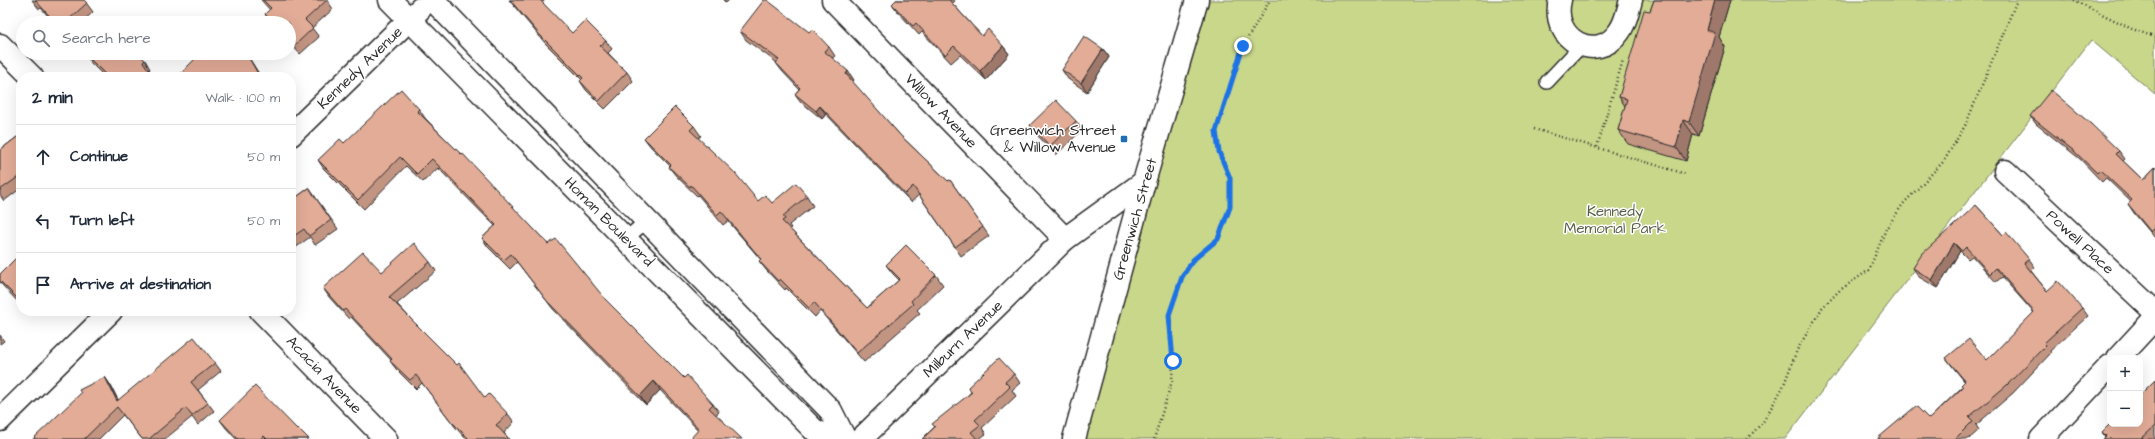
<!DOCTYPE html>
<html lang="en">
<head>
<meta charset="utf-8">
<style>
	:root { --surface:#fff; --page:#f6f6f7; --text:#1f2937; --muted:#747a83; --line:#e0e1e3 }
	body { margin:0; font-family:"Architects Daughter",sans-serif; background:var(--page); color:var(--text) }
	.controls { position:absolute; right:12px; bottom:12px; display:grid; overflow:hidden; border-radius:8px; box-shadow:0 4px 16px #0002 }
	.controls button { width:36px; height:36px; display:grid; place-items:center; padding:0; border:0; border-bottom:1px solid var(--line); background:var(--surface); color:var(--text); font:20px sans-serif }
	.stop { position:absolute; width:12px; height:12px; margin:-9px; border:3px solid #1a73e8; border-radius:50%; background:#fff }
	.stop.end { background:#1a73e8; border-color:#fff; box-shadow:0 1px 4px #0008 }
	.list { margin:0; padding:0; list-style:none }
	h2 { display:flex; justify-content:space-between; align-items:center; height:52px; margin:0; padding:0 16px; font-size:17px }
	h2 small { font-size:13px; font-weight:400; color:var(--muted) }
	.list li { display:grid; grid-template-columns:26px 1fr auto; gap:12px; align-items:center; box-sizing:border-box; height:64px; padding:0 16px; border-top:1px solid var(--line) }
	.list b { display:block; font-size:15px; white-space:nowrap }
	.list em { font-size:13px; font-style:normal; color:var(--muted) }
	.icon { flex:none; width:22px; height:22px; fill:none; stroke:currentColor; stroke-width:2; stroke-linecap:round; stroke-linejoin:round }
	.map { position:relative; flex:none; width:2155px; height:439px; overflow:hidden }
	.search { position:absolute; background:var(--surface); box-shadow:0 4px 16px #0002; left:16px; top:16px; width:280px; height:44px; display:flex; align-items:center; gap:10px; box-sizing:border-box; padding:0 14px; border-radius:22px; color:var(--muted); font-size:15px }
	.panel { position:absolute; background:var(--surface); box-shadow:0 4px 16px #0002; left:16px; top:72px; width:280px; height:244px; border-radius:16px }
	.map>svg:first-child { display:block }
	.green { fill:#c9d78b; stroke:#7a815b }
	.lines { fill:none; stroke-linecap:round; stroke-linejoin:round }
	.service-casing { stroke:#2b2b2b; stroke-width:16 }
	.minor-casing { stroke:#2b2b2b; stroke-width:25 }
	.tertiary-casing { stroke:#2b2b2b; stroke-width:25 }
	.primary-casing { stroke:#2b2b2b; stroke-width:25 }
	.path { stroke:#2b2b2b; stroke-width:2.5; stroke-dasharray:1 3; stroke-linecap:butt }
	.service { stroke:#fff; stroke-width:13 }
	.minor { stroke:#fff; stroke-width:22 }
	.tertiary { stroke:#fff; stroke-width:22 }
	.primary { stroke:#fff; stroke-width:22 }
	.wall { fill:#c29482; stroke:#2b2b2b }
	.shaded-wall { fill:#9e786a; stroke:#2b2b2b }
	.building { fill:#e2ac97; stroke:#2b2b2b }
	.route { stroke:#1a73e8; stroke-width:5 }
	.poi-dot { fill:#1f6fb2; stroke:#fff; stroke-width:1.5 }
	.labels { text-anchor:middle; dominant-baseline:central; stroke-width:3; stroke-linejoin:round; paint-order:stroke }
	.street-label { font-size:15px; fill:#2b2b2b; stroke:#fff }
	.poi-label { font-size:15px; fill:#2b2b2b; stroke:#fff; text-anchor:end }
	.park-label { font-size:15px; fill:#5a5f48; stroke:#fff }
</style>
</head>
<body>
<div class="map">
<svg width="2155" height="439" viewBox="0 0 2155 439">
	<rect width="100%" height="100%" fill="#fff"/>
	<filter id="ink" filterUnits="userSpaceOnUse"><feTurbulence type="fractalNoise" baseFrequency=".025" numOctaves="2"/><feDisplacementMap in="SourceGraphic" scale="8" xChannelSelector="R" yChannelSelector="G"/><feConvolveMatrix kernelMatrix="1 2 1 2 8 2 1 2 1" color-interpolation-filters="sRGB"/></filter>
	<g filter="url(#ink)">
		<!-- green -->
		<path class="green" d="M1197 0H2155V94L2091 40 1785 439H1074Z"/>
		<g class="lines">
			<!-- service casing -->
			<g class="service-casing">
				<g id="service">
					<path d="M1547 82 1582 45"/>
					<path d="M626 239 646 221"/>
				</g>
			</g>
			<!-- minor casing -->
			<g class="minor-casing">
				<g id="minor">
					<path d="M390 0 813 429 831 439"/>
					<path d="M433 0 831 411 845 439"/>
					<path d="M833 0 1065 239"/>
					<path d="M1560 0C1550 40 1597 64 1619 32 1626 23 1628 10 1631 0"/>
					<path d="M0 45 32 77"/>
					<path d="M291 135 420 9"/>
					<path d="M2005 171 2155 312"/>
					<path d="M261 311 386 439"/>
					<path d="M2118 358 2155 318"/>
					<path d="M0 420 111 311"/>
					<path d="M2041 439 2110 366"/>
				</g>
			</g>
			<!-- tertiary casing -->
			<g class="tertiary-casing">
				<path id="tertiary" d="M861 439 1065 239 1144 182"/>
			</g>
			<!-- primary casing -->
			<g class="primary-casing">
				<path id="primary" d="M1074 439 1144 182 1197 0"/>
			</g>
			<!-- path -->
			<g class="path">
				<path d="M2074 0 2132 29 2155 37"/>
				<path d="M1534 129 1686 174"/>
				<path d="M1597 147 1623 60"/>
				<path d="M1154 439 1172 381 1173 361 1169 315 1182 277 1193 260 1218 239 1230 207V178L1219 152 1216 131 1243 46 1270 0"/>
				<path d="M1747 439 1763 422 1783 387 1797 350 1822 308 1840 290 1869 270 1886 229 1903 204 1944 161 1966 124 2017 0"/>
			</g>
			<!-- service -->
			<use href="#service" class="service"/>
			<!-- minor -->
			<use href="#minor" class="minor"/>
			<!-- tertiary -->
			<use href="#tertiary" class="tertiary"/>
			<!-- primary -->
			<use href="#primary" class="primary"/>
		</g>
		<!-- wall -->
		<g class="wall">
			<path d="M32 0H84L93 12 81 23H54L41 8 39 9Z"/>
			<path d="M261 0H327L333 9 312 28 319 37 300 54 289 42V23H271L265 14 270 10Z"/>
			<path d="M509 0H545L542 3 572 33 606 41 612 49 608 53 627 72 633 81 605 109 586 90 580 81 582 80 545 43Z"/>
			<path d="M723 0H729L726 3Z"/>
			<path d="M896 0H955L952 3 982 36 1003 46 1009 54 986 80 960 55 951 63 922 32 919 35 898 12 892 4Z"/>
			<path d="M1654 0H1730L1719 37 1725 47 1699 136 1693 134 1686 161 1628 144 1618 130 1625 106 1619 97 1650 11Z"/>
			<path d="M740 31 829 47 835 56 832 58 854 80 852 82 900 135 948 181 950 180 989 236 961 256 919 195 911 202 826 114 822 119 801 102 795 94 799 89 782 71 776 63V62L746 40Z"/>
			<path d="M1103 49 1109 57 1087 92 1068 79 1062 70Z"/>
			<path d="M85 54 145 60 150 69 149 70 154 77H105L91 63Z"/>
			<path d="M419 109 425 118 548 244 606 300 684 378 713 404 719 412 698 430 660 390 646 405 553 309 517 262 510 269 488 247 482 238 495 226 438 168 423 182 406 166 364 209 324 169 318 160 344 143Z"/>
			<path d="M2030 116 2119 151 2125 159 2123 161 2143 180 2155 167V238L2134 213 2128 204 2131 202 2106 178 2102 182 2080 159 2036 124Z"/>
			<path d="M1076 121 1082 130 1056 155 1036 134 1030 125Z"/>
			<path d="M694 126 701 136 698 138 758 201 772 203 807 196 813 206 789 225 791 228 790 229 867 308 899 280 893 274 886 265 936 275 943 285 917 310 920 313 864 362 820 311 815 317 786 288 785 290 766 270 759 261 761 260 728 221 723 225 698 195 697 196 676 176 669 167 670 166 651 147 644 138Z"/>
			<path d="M21 134V188L4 201 0 195V150Z"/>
			<path d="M309 188 338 229 315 245 310 237 291 251V201Z"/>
			<path d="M1976 205 2003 235 2029 259 2035 267 2031 271 2047 291 2082 308 2088 316 2050 351 2051 353 2013 393 1976 425 1979 430 1969 439H1878L1929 419 1962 387 1965 382 1952 366 1946 358 1987 360 2034 313 2002 277 1996 282 1972 256 1968 259 1960 251 1938 288 1919 277 1913 268Z"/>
			<path d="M21 255V305L3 286 0 282V274Z"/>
			<path d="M430 262 436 271 397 304 485 398 508 414 514 422 504 433 509 439H466L456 428 422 383 416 389 396 369 390 361 391 360 351 317 349 319 329 297 323 288 382 272Z"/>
			<path d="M0 335 4 341 0 344Z"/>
			<path d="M215 363 221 371 198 390 208 403 214 411 198 425 192 417 165 439H142L123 415 99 439H33L105 377 111 386 118 400Z"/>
			<path d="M1014 374 1020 383 1012 390 1016 396 982 428 986 434 979 439H922L971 392 968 387Z"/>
			<path d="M2155 380V439H2103L2105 437 2102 432Z"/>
			<path d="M220 420 297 429 309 439H236L226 428Z"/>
		</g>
		<!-- shaded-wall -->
		<g class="shaded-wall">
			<path d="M1715 0H1730L1719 37 1725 47 1699 136 1689 122 1707 30Z"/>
			<path d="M1003 46 1009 54 986 80 980 71Z"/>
			<path d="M1103 49 1109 57 1087 92 1081 83Z"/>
			<path d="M246 53 261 77H260Z"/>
			<path d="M848 71 854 80 852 83 846 74Z"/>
			<path d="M820 106 826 114 822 119 816 111Z"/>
			<path d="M1683 120 1693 134 1686 161 1676 147Z"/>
			<path d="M1954 243 1960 251 1938 288 1932 280Z"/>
			<path d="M105 377 111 386 123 410 117 401Z"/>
			<path d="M654 381 660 390 646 405 640 396Z"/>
		</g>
		<!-- building -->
		<g class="building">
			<path d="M35 0H84L87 3 65 23H56Z"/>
			<path d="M263 0H327L305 20 313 28 294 46 289 40V23H273L265 14 271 8Z"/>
			<path d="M510 0H540L572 33 585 20 606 41 600 46 627 72 599 101 580 81 583 78 539 34Z"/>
			<path d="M764 0H767L809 32 812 29 829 47 824 51 848 71 846 74 900 135 948 181 950 180 983 227 955 247 913 186 905 194 820 106 816 111 795 94 800 88 776 63 779 60 740 31Z"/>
			<path d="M896 0H949L982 36 988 29 1003 46 980 71 954 46 945 55 916 23 913 26 892 4Z"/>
			<path d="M1654 0H1715L1707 30 1715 33 1689 122 1683 120 1676 147 1618 130 1627 99 1619 97 1644 10 1650 11Z"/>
			<path d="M1084 36 1103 49 1081 83 1062 70Z"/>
			<path d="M87 53H137L145 60 143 62 154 77H134L132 73 128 77H108L85 54Z"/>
			<path d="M201 53H246L260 77H177Z"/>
			<path d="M401 89 419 109 417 111 461 154 462 153 548 244 556 239 606 300 684 378 687 375 713 404 709 408 742 439H690L699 429 654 381 640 396 547 301 511 254 504 260 482 238 496 225 432 159 417 174 400 157 358 200 318 160 340 139 344 143Z"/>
			<path d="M2051 90 2091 124 2119 151 2116 154 2143 180 2155 167V228L2151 232 2128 204 2132 200 2100 170 2097 173 2074 151 2030 116Z"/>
			<path d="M1056 100 1076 121 1050 146 1030 125Z"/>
			<path d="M675 107 694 126 690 130 735 173 758 201 765 195 772 203 796 183 807 196 783 216 785 219 782 221 867 308 900 279 886 265 906 245 936 275 911 301 913 304 857 353 814 302 809 308 780 279 778 281 759 261 761 259 721 211 717 215 691 185 690 187 669 167 671 165 644 138Z"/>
			<path d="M21 134V175L0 190V150Z"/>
			<path d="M309 188 331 220 309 236 304 229 291 238V201Z"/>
			<path d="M1976 205 2003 235 2006 232 2029 259 2024 263 2047 291 2058 281 2082 308 2044 343 2046 345 2007 385 1969 417 1973 421 1955 439H1878V438L1916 406 1929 419 1963 387 1961 385 1965 381 1946 358 1969 339 1987 360 2034 312 1996 268 1990 274 1966 247 1962 251 1954 243 1932 280 1913 268 1922 254Z"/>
			<path d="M414 243 430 262 389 297 457 365 459 363 485 398 489 394 508 414 496 425 509 439H469L450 420 416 375 410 380 390 361 392 359 345 309 343 311 323 288 363 252 382 272Z"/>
			<path d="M20 254 21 255V295L17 298 0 281V274Z"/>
			<path d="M194 337 215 363 191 382 208 403 192 416 186 408 149 439H142L117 407 84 439H33L81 393 79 390 105 377 117 401Z"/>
			<path d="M999 358 1014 374 1005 382 1010 387 975 420 980 425 971 432 977 439H922L935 427 932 424 972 392 968 387Z"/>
			<path d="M2155 380V426L2141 439H2103L2106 436 2102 432 2110 424H2140V395Z"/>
			<path d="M255 386 297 429 298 428 309 439H267L264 436 260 439H238L220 420Z"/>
		</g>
	</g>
	<g class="lines" filter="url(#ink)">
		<!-- route -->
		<path class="route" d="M1173 361 1169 315 1182 277 1193 260 1218 239 1230 207V178L1219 152 1216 131 1243 46"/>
	</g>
	<!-- markers -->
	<rect class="poi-dot" x="1120" y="135" width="8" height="8" rx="2"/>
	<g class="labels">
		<!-- street labels -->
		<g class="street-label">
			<text transform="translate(360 68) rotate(-44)">Kennedy Avenue</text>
			<text transform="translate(941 111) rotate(46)">Willow Avenue</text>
			<text transform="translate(1135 219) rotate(-74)">Greenwich Street</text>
			<text transform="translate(609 222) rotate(45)">Homan Boulevard</text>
			<text transform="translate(2080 242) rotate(43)">Powell Place</text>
			<text transform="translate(963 339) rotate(-44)">Milburn Avenue</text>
			<text transform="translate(324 375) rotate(46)">Acacia Avenue</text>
		</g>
		<!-- poi labels -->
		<g class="poi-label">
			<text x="1116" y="130">Greenwich Street<tspan x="1116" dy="17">&amp; Willow Avenue</tspan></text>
		</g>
		<!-- park labels -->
		<g class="park-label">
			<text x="1615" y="211">Kennedy<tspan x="1615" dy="17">Memorial Park</tspan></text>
		</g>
	</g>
</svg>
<div class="controls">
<button>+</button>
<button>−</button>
</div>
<div class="stop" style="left:1173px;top:361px"></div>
<div class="stop end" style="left:1243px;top:46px"></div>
<div class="search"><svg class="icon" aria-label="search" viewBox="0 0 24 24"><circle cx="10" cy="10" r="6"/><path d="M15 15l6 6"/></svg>Search here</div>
<section class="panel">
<h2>2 min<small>Walk · 100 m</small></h2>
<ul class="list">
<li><svg class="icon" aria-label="ahead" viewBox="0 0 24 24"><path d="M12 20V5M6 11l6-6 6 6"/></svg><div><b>Continue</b></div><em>50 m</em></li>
<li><svg class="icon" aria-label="left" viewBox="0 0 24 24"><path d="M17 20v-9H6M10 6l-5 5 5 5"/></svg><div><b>Turn left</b></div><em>50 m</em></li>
<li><svg class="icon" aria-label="arrive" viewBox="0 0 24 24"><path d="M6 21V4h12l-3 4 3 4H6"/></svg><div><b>Arrive at destination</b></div></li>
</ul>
</section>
</div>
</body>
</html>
